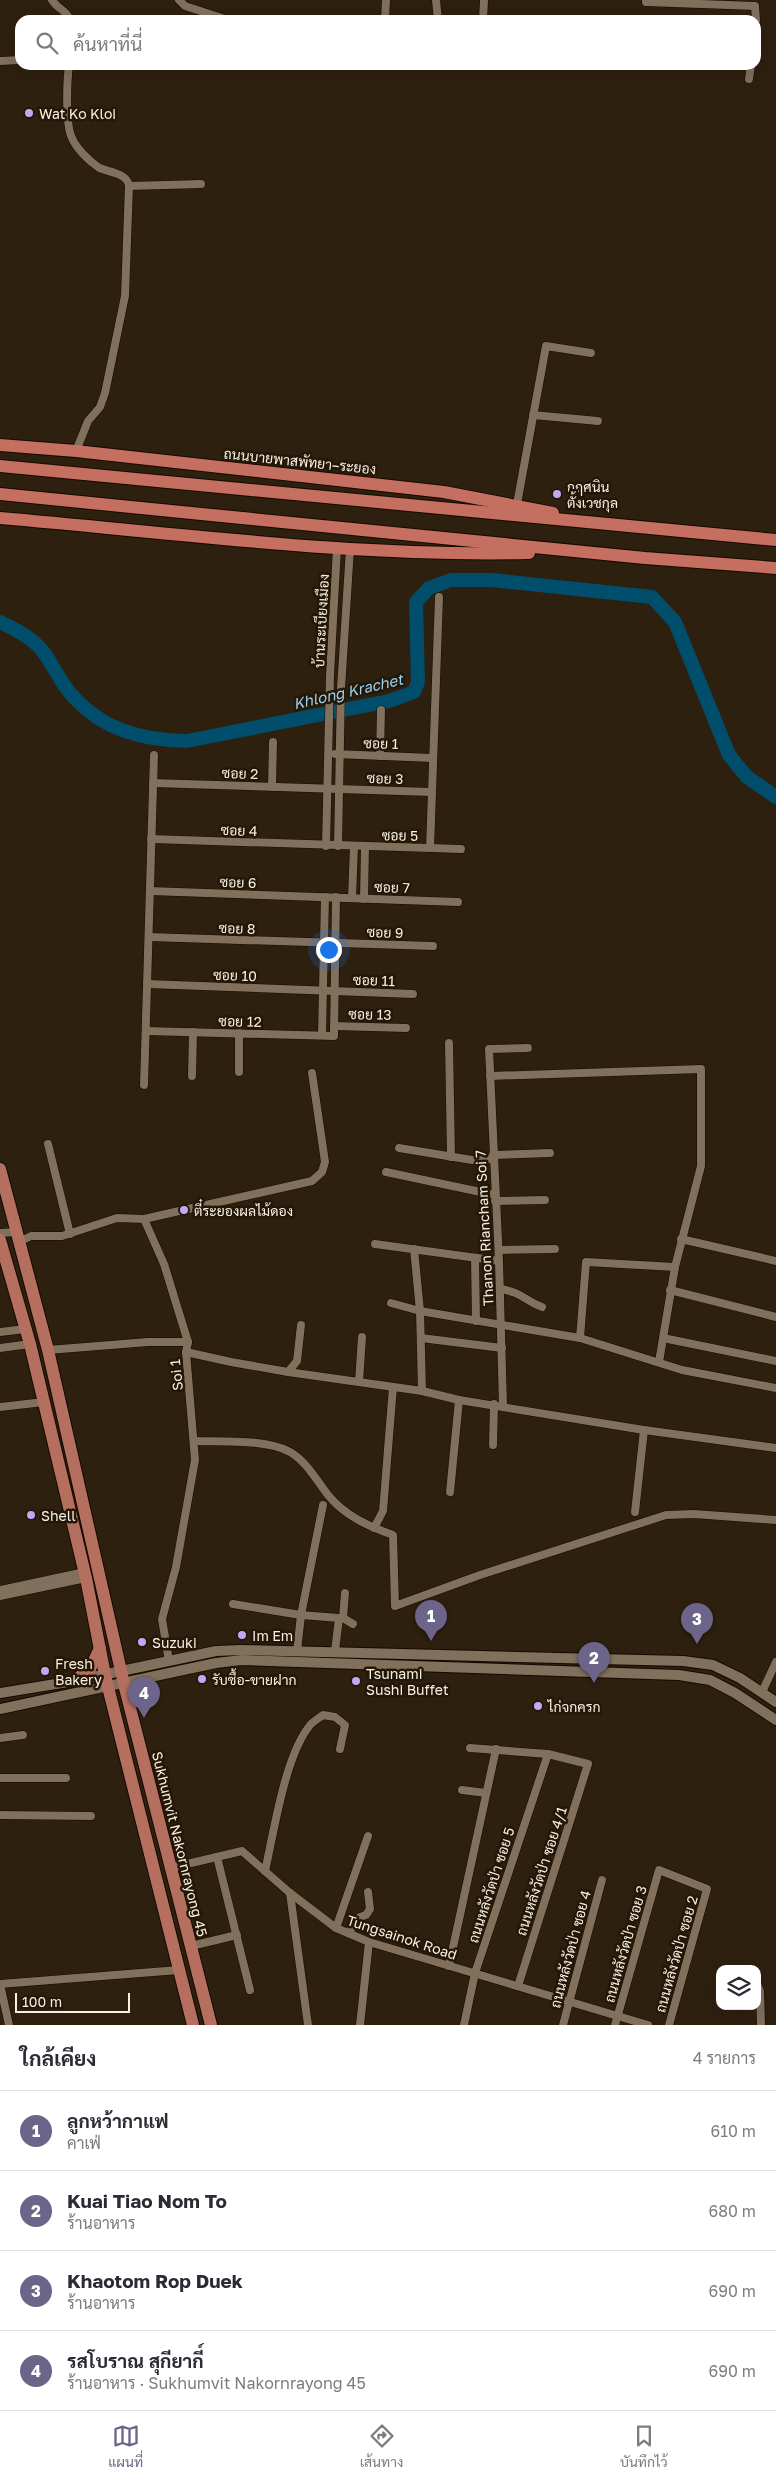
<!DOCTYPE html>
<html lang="th">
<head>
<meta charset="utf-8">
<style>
	:root { --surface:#fff; --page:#f2f2f3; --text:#2b2b33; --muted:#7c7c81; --line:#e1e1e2; --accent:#6d648a }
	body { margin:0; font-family:"Golos Text",Sarabun,sans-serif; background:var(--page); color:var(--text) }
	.controls { position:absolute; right:15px; bottom:15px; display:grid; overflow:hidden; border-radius:10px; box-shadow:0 5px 20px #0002 }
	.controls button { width:45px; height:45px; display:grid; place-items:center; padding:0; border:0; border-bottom:1px solid var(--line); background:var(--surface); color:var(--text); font:25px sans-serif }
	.scale { position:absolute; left:15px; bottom:12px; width:115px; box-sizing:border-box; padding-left:5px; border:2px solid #f9f0e5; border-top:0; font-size:14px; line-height:18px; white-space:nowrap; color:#f9f0e5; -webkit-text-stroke:4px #241706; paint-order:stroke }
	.you { position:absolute; left:328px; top:949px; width:18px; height:18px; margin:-12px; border:4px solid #fff; border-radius:50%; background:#1a73e8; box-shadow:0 0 0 8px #1a73e833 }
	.badge { display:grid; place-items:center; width:32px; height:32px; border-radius:50%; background:var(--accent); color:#fff; font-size:16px; font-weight:700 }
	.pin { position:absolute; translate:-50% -41px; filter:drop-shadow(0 1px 2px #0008) }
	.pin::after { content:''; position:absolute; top:26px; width:18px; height:15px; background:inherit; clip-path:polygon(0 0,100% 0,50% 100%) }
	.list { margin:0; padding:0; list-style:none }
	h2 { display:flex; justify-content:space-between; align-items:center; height:65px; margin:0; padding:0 20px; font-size:21px }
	h2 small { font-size:16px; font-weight:400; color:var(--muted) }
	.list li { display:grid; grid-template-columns:32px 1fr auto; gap:15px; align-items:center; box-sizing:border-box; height:80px; padding:0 20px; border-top:1px solid var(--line) }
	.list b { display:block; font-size:19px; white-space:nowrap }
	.list p { margin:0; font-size:16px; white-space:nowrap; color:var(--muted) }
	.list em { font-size:16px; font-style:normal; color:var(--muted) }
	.icon { flex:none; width:28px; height:28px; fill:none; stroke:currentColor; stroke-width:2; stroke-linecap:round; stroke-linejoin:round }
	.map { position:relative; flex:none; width:776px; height:2025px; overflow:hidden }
	.search { position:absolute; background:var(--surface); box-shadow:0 5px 20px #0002; left:15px; right:15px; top:15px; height:55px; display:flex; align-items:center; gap:12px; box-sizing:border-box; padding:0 18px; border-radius:15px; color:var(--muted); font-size:19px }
	.sheet { height:385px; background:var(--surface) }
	nav { display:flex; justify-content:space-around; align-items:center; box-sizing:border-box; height:70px; border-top:1px solid var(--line); background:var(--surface); font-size:14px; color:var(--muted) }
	nav a { display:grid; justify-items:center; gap:2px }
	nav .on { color:var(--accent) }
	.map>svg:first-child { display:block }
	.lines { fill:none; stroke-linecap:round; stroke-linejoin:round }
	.river { stroke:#004e6b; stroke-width:14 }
	.minor-casing { stroke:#150900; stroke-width:9 }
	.tertiary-casing { stroke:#150900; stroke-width:12 }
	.primary-casing { stroke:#150900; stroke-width:14 }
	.trunk-casing { stroke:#150900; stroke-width:14 }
	.minor { stroke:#80705c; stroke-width:8 }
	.tertiary { stroke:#80705c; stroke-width:10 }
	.primary { stroke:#b46f5f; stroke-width:12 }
	.trunk { stroke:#c56f60; stroke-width:12 }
	.poi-dot { fill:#bda9f5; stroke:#241706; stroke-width:2 }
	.labels { text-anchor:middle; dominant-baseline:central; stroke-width:5; stroke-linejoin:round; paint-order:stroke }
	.poi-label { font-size:14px; fill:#f9f0e5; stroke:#241706; text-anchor:start }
	.street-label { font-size:14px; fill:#f9f0e5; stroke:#241706 }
	.water-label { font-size:15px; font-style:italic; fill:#96d4f6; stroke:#241706 }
</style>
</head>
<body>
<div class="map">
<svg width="776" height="2025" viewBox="0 0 776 2025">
	<rect width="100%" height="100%" fill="#2e200f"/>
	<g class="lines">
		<!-- river -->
		<path class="river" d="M0 622C10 627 21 632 30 639 45 649 54 670 64 685 94 727 137 740 187 741L389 701 414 692 418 682 416 602 429 588 451 580H491L652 597 675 622 729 755 747 777 776 797"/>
		<!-- minor casing -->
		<g class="minor-casing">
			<g id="minor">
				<path d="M52 0C57 9 67 10 70 20"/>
				<path d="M179 0 185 6 228 20"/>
				<path d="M436 0 438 20"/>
				<path d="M646 0V2L755 6 756 20"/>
				<path d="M385 20 386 0"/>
				<path d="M483 20 484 0"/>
				<path d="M0 61 20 60"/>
				<path d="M69 65C67 81 65 124 72 138 76 148 89 161 98 167 108 173 127 172 129 186L125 296 105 393 100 407 88 421 76 451"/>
				<path d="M749 79 751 65"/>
				<path d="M129 186 201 184"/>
				<path d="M533 415 598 421"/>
				<path d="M517 504 546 346 591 353"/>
				<path d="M335 754 432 758"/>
				<path d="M380 756 381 710"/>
				<path d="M153 783 431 792"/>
				<path d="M272 787 273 742"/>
				<path d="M151 839 461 849"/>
				<path d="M326 846 330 675 337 548"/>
				<path d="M338 846 341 688 350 549"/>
				<path d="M430 848 439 597"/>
				<path d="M150 891 458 902"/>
				<path d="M352 898 354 846"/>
				<path d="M364 899 365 846"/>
				<path d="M149 937 433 946"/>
				<path d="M147 984 413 994"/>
				<path d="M334 1026 406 1028"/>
				<path d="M146 1031 334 1036 336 897"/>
				<path d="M322 1035 325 897"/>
				<path d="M449 1043 451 1157"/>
				<path d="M239 1072V1033"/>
				<path d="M192 1076 193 1032"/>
				<path d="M490 1076 701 1069V1166L675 1267 659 1362"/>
				<path d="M144 1085 154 755"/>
				<path d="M48 1144 70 1234"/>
				<path d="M399 1148 472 1160 493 1159"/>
				<path d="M493 1155 550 1153"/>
				<path d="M386 1172 495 1195"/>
				<path d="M495 1201 545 1200"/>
				<path d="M144 1219 312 1181 322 1172 325 1162 312 1073"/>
				<path d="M0 1233 16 1232"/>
				<path d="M681 1239 776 1261"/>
				<path d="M19 1242 31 1236H62L117 1218 144 1219 164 1264 188 1342 186 1352 195 1460 176 1567 162 1619 169 1661"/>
				<path d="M375 1244 499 1261"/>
				<path d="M414 1249 420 1311 422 1391"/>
				<path d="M499 1250 555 1249"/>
				<path d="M475 1259 476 1321"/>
				<path d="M500 1289C522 1292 523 1300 542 1307"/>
				<path d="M670 1290 776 1317"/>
				<path d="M391 1303 420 1311 580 1338 682 1370 776 1388"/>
				<path d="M0 1332 25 1329"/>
				<path d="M421 1338 502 1348"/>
				<path d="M580 1338 586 1262 675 1267"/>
				<path d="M663 1338 776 1361"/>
				<path d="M0 1348 30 1344"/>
				<path d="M48 1350 148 1342H188"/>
				<path d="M186 1352 231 1362 288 1372 422 1391 459 1400 644 1430 776 1448"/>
				<path d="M288 1372 297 1361 301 1325"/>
				<path d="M359 1382 362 1337"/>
				<path d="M503 1406 499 1261 489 1049 528 1048"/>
				<path d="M0 1407 44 1402"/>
				<path d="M195 1441C222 1442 267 1439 290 1452 306 1461 317 1481 328 1495 345 1516 368 1526 393 1535L395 1606 480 1575 666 1515 694 1514 776 1520"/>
				<path d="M493 1445 494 1404"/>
				<path d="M450 1492 459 1400"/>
				<path d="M635 1512 644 1430"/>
				<path d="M374 1528 383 1511 393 1387"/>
				<path d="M0 1590 85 1572"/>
				<path d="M0 1596 86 1578"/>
				<path d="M233 1604 301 1615 339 1618 335 1651"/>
				<path d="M339 1618H343L345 1593"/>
				<path d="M343 1618 353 1624"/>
				<path d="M297 1651 301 1615 323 1505"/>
				<path d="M762 1692 776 1662"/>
				<path d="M0 1738 23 1735"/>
				<path d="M470 1748 548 1754 588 1764 518 1986"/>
				<path d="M0 1778H66"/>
				<path d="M462 1790 486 1793"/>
				<path d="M0 1815 91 1816"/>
				<path d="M217 1857 250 1990"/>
				<path d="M170 1868 242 1851 290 1893 336 1928 369 1942 648 2025"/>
				<path d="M265 1871C274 1832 285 1754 311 1724 314 1721 319 1718 323 1715L335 1717 345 1725 340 1749"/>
				<path d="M290 1893 308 2025"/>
				<path d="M336 1928 368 1836"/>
				<path d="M348 1933 360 1917 366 1915 370 1909 368 1892"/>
				<path d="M191 1946 237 1935"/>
				<path d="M449 1966 496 1749"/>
				<path d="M0 1984 179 1970"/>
				<path d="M0 1984 9 2025"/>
				<path d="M757 1984 760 1991 761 2025"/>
				<path d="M360 2025 369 1942"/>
				<path d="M464 2025 475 1973 548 1754"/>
				<path d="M563 2025 602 1880"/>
				<path d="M615 2025 659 1870 707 1889 669 2025"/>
			</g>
		</g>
		<!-- tertiary casing -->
		<g class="tertiary-casing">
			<g id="tertiary">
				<path d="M0 1693 74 1681 216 1651 241 1650 683 1661 713 1665 740 1678 776 1702"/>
				<path d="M0 1709 216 1663 242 1660 679 1675 710 1680 735 1693 776 1720"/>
			</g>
		</g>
		<!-- primary casing -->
		<g class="primary-casing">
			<g id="primary">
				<path d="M0 1169 48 1350 124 1684 211 2025"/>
				<path d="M0 1240 30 1344 86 1578 105 1675 193 2025"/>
				<path d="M74 1681 90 1669 100 1648"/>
			</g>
		</g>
		<!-- trunk casing -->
		<g class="trunk-casing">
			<g id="trunk">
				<path d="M0 445 76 451 444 492 553 513"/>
				<path d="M0 466 776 540"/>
				<path d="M0 494 645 558 776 568"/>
				<path d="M0 518C176 533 352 557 529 553"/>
			</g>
		</g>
		<!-- minor -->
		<use href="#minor" class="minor"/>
		<!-- tertiary -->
		<use href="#tertiary" class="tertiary"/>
		<!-- primary -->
		<use href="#primary" class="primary"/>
		<!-- trunk -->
		<use href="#trunk" class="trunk"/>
	</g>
	<!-- markers -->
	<g class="poi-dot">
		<circle cx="29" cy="113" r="5"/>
		<circle cx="557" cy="494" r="5"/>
		<circle cx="184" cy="1210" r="5"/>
		<circle cx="31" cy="1515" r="5"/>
		<circle cx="242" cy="1635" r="5"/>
		<circle cx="142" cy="1642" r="5"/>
		<circle cx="45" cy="1671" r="5"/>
		<circle cx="202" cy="1679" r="5"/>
		<circle cx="356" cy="1681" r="5"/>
		<circle cx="538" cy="1706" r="5"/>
	</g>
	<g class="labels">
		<!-- poi labels -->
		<g class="poi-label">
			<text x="39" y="113">Wat Ko Kloi</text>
			<text x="567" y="486">กฤศนิน<tspan x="567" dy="16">ตั้งเวชกุล</tspan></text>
			<text x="194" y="1210">ตี๋ระยองผลไม้ดอง</text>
			<text x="41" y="1515">Shell</text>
			<text x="252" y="1635">Im Em</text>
			<text x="152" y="1642">Suzuki</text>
			<text x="55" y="1663">Fresh<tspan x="55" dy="16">Bakery</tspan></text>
			<text x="366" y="1673">Tsunami<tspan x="366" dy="16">Sushi Buffet</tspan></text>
			<text x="212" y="1679">รับซื้อ-ขายฝาก</text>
			<text x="548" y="1706">ไก่จกครก</text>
		</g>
		<!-- street labels -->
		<g class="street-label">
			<text transform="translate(300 461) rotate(6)">ถนนบายพาสพัทยา–ระยอง</text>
			<text transform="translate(321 621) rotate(-87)">บ้านระเบียงเมือง</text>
			<text transform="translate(381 743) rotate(2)">ซอย 1</text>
			<text transform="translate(240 773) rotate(2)">ซอย 2</text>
			<text transform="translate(385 778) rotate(2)">ซอย 3</text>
			<text transform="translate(239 830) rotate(2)">ซอย 4</text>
			<text transform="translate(400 835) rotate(1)">ซอย 5</text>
			<text transform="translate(238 882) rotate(2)">ซอย 6</text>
			<text transform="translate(392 887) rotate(2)">ซอย 7</text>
			<text transform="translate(237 928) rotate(2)">ซอย 8</text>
			<text transform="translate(385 932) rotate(2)">ซอย 9</text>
			<text transform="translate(235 975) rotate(2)">ซอย 10</text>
			<text transform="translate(374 980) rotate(2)">ซอย 11</text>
			<text transform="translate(370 1014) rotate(1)">ซอย 13</text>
			<text transform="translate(240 1021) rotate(1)">ซอย 12</text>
			<text transform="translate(484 1228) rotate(-93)">Thanon Riancham Soi 7</text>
			<text transform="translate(176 1375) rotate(-96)">Soi 1</text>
			<text transform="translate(180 1844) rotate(76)">Sukhumvit Nakornrayong 45</text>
			<text transform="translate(541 1871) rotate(-72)">ถนนหลังวัดป่า ซอย 4/1</text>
			<text transform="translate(491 1885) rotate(-72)">ถนนหลังวัดป่า ซอย 5</text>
			<text transform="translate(402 1937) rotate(18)">Tungsainok Road</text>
			<text transform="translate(625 1944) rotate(-74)">ถนนหลังวัดป่า ซอย 3</text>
			<text transform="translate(570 1949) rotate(-75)">ถนนหลังวัดป่า ซอย 4</text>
			<text transform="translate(676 1954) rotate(-74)">ถนนหลังวัดป่า ซอย 2</text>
		</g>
		<!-- water labels -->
		<g class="water-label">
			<text transform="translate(348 691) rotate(-13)">Khlong Krachet</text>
		</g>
	</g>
</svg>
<div class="controls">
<button><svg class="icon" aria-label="layers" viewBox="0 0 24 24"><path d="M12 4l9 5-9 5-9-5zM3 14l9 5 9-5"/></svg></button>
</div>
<div class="scale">100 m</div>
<div class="you"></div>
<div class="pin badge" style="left:431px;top:1641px">1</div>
<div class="pin badge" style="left:594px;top:1683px">2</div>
<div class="pin badge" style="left:697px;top:1644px">3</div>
<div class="pin badge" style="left:144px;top:1718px">4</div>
<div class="search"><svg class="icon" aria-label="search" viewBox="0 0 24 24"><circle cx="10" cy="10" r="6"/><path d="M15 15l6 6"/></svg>ค้นหาที่นี่</div>
</div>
<section class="sheet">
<h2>ใกล้เคียง<small>4 รายการ</small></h2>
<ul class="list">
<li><span class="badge">1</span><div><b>ลูกหว้ากาแฟ</b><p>คาเฟ่</p></div><em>610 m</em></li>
<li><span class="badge">2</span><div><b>Kuai Tiao Nom To</b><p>ร้านอาหาร</p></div><em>680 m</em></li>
<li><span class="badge">3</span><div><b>Khaotom Rop Duek</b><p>ร้านอาหาร</p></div><em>690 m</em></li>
<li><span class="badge">4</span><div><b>รสโบราณ สุกียากี์</b><p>ร้านอาหาร · Sukhumvit Nakornrayong 45</p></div><em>690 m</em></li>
</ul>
</section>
<nav>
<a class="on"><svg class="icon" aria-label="map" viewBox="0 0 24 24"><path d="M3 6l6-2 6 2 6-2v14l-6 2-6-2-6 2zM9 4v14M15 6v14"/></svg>แผนที่</a>
<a><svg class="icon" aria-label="directions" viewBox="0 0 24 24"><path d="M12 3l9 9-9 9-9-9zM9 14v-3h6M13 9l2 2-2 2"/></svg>เส้นทาง</a>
<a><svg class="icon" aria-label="saved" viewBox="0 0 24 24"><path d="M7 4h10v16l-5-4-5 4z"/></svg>บันทึกไว้</a>
</nav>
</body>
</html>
